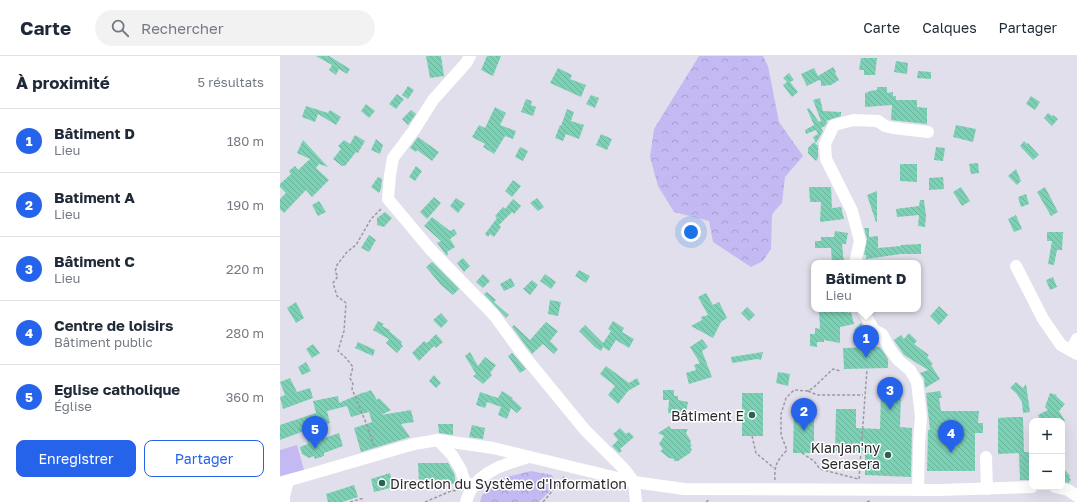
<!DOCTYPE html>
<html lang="fr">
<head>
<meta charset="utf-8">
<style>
	:root { --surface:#fff; --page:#f2f2f3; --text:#1f2937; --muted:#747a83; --line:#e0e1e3; --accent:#2563eb }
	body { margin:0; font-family:"Golos Text",sans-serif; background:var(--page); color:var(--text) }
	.controls { position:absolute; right:12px; bottom:12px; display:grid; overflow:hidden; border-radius:8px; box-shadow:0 4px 16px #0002 }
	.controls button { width:36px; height:36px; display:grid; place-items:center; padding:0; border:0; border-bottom:1px solid var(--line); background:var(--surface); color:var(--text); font:20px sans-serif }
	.you { position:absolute; left:411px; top:176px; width:14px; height:14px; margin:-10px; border:3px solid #fff; border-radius:50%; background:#1a73e8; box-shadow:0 0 0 6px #1a73e833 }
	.badge { display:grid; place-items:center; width:26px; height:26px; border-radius:50%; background:var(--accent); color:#fff; font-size:13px; font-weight:700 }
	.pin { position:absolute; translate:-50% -33px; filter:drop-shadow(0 1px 2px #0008) }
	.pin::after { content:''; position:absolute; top:21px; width:14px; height:12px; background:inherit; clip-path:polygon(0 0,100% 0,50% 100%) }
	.popup { position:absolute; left:531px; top:204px; width:110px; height:52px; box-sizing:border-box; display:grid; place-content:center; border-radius:8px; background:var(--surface); filter:drop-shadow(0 1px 3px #0005); font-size:13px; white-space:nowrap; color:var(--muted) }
	.popup b { font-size:15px; color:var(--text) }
	.popup::after { content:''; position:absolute; left:50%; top:100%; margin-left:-8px; border:8px solid transparent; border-top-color:var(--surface) }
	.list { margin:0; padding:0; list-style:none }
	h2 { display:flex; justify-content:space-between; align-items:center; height:52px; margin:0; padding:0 16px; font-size:17px }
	h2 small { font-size:13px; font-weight:400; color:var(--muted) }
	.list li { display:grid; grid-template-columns:26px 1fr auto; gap:12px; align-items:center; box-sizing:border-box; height:64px; padding:0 16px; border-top:1px solid var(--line) }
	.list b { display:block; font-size:15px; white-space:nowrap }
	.list p { margin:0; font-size:13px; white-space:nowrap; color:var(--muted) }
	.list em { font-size:13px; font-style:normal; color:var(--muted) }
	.actions { display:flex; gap:8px; padding:12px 16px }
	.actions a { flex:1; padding:9px 0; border:1px solid var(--accent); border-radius:8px; text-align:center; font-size:14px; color:var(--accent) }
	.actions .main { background:var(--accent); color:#fff }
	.icon { flex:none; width:22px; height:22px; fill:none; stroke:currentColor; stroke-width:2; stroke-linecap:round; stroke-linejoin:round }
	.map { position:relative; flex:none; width:797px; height:446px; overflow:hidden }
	header { display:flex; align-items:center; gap:24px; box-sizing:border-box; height:56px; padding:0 20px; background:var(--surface); border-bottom:1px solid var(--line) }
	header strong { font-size:19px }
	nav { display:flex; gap:22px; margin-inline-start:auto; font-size:14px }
	.search { width:280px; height:36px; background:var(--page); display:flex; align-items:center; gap:10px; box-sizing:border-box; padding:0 14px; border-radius:22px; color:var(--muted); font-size:15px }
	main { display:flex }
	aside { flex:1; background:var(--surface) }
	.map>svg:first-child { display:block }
	.forest { fill:url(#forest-crowns) }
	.pitch { fill:#c4b9f3 }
	.building { fill:url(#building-back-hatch) }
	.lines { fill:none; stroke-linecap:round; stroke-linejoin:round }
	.path { stroke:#9b99a2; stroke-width:1.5; stroke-dasharray:3 2; stroke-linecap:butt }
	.minor { stroke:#fff; stroke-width:12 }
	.poi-dot { fill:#246451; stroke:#fff; stroke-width:1.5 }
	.labels { text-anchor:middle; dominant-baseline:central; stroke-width:3; stroke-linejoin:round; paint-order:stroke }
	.poi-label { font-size:14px; fill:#29282d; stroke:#fff; text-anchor:end }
</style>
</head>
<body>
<header>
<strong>Carte</strong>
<div class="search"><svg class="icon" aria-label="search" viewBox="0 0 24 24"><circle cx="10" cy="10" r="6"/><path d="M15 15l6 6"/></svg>Rechercher</div>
<nav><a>Carte</a><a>Calques</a><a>Partager</a></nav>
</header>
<main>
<aside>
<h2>À proximité<small>5 résultats</small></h2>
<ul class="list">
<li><span class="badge">1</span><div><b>Bâtiment D</b><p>Lieu</p></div><em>180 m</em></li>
<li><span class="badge">2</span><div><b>Batiment A</b><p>Lieu</p></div><em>190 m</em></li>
<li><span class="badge">3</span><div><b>Bâtiment C</b><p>Lieu</p></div><em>220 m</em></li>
<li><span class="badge">4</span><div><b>Centre de loisirs</b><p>Bâtiment public</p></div><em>280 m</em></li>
<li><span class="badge">5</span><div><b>Eglise catholique</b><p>Église</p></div><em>360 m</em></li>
</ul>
<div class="actions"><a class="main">Enregistrer</a><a>Partager</a></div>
</aside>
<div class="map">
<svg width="797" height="446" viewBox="0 0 797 446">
	<defs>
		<pattern id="forest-crowns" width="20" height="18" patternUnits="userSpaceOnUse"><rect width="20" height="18" fill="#c4b9f3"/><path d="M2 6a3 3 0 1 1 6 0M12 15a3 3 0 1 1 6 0" fill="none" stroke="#a89fd1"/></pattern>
		<pattern id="building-back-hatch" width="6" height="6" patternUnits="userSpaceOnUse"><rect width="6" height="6" fill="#7cd1b5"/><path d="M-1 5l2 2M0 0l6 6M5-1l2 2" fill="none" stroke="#6bb39c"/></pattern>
	</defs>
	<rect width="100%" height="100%" fill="#e1dfeb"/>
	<!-- forest -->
	<g class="forest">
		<path d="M419 0H483L488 10 499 66 523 100 505 121 502 147 492 158 491 193 483 205 471 211 433 186 429 165 394 156 378 130 370 101 374 73Z"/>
		<path d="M251 415 272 419 276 429 259 446H200L202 439 223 422Z"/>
	</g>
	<!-- pitch -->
	<path class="pitch" d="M17 389 24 414 0 420V394Z"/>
	<!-- building -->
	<g class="building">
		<path d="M36 0H49L70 13 67 18 59 13 56 19 49 14 52 9Z"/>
		<path d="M146 0H161L164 20 150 22Z"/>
		<path d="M207 0H221L213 20 201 14Z"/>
		<path d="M581 2H597L595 19H584V14H579Z"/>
		<path d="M616 5 628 7 627 18 614 16Z"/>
		<path d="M553 11 556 16 555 17 559 24 551 29 541 30V25L539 24 527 30 521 18 534 12 538 20Z"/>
		<path d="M278 12 292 19 290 23 306 29 301 41 270 27Z"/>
		<path d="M638 15 651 16V23L637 22Z"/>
		<path d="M509 17 514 24 510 26 518 36 512 41 503 29 507 26 503 22Z"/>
		<path d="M128 30 134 34 128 43 122 39Z"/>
		<path d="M597 31H607V37L613 36V40H616V44H637V51L647 52V68L611 64 612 49 585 51V37L589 36V35L597 34Z"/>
		<path d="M117 38 124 43 116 53 109 48Z"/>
		<path d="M311 39 319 42 315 52 306 48Z"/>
		<path d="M751 40 760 46 755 54 746 48Z"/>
		<path d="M540 42 543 55 561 56V60L546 65 547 67 545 70 541 72 543 75 536 87 533 81 538 78 536 74 526 78 525 74 534 69 527 53 529 52 539 66 541 65 533 44Z"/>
		<path d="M246 43 252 45 251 49 256 51 253 60 241 56Z"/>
		<path d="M86 48 95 55 89 62 81 55Z"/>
		<path d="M26 50 48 57 50 54 61 61 56 69 38 58 35 66 22 61Z"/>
		<path d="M215 51 226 57 220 69 236 75 233 83 225 80 214 98 203 91 205 88 192 81 199 69 205 72Z"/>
		<path d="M287 53 294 56 291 65 304 69 299 83 286 78 283 85 275 82 280 69 281 70Z"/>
		<path d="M131 54 136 58 128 69 122 63Z"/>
		<path d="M768 57 772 60 773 59 778 63 772 70 764 62Z"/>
		<path d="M676 69 696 73 693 86 673 81Z"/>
		<path d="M321 78 332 83 327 94 316 89Z"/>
		<path d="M75 79 85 85 78 97 76 96 65 110H62L53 103 61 93 58 90 64 84 70 88Z"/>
		<path d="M138 81 159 96 152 105 137 94 136 96 130 92Z"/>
		<path d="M96 83 103 89 100 98 91 94Z"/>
		<path d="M23 84 48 111 39 108 36 112 49 124 32 141 26 134 4 157 0 153V143L6 137 0 131V128L11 118 9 115 15 110 18 114 30 103 17 97Z"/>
		<path d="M744 85 747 88 748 87 759 99 753 104 740 90Z"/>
		<path d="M534 86 538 90V102L536 105 528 97V92Z"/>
		<path d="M240 91 248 95 243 105 235 101Z"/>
		<path d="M656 91 665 92 663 105 654 104Z"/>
		<path d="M698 107 699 117 691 118 689 108Z"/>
		<path d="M620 108H637V126L620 125Z"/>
		<path d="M136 110 142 115 135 125 129 121Z"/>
		<path d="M736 113 741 125 737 129 728 120Z"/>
		<path d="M98 121 102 123 101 133 99 137 91 131Z"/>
		<path d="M663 121 664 133 649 134V122Z"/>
		<path d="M233 124 241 130 232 141 225 135Z"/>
		<path d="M529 131H551L552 152 561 151 564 163 540 166 541 146H530Z"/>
		<path d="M681 131 690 145 682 150 673 136Z"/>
		<path d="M765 131 778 156 771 160 757 136Z"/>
		<path d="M597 135V166H596L587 139Z"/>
		<path d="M746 138 749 148 741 151 738 141Z"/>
		<path d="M154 141 161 147 147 163 140 156Z"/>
		<path d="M176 142 185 148 178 157 170 150Z"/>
		<path d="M257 142 264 151 258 155 250 147Z"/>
		<path d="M233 143 241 150 234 158 232 156 219 169 221 171 214 181 210 178 208 181 205 178 217 162 215 160 223 151 225 153Z"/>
		<path d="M640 144H644L646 160 645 171 638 170 639 159 617 161 616 153 639 150Z"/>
		<path d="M39 145 46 156 38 160 32 149Z"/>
		<path d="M105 156 112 162 104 171 97 169V162Z"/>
		<path d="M736 159 742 173 734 176 728 163Z"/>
		<path d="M152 161 170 175 174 173 177 178 170 183 175 191 167 196 168 198 167 200 157 187 161 185 144 170Z"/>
		<path d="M584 172H589V181L598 180V192L621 190V189L641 188V198H621L586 203V199H584L587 183Z"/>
		<path d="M555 175 568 177 566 188H562L564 207H552L551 192H535V185H541V181H554Z"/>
		<path d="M767 176H783L782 194H777L774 209 768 208 772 185H767Z"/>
		<path d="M89 179 96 184 89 196 81 192Z"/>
		<path d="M183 202 190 210 184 216 177 207Z"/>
		<path d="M152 206 179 233 173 239 161 229 146 211Z"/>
		<path d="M299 214 310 220 306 227 295 220Z"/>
		<path d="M203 218 210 225 203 232 196 226Z"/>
		<path d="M265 218 276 226 271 233 260 225Z"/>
		<path d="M773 221 777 231 770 234 766 224Z"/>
		<path d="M231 222 235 230 224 235 220 228Z"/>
		<path d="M252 224 258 229 250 239 243 233Z"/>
		<path d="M207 236 216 244 214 246 229 259 226 262 204 238Z"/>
		<path d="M426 237 433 249 439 246 447 262 441 266 433 282 411 270 422 264 421 261 428 259 418 241Z"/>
		<path d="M270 244 281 246 278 260 268 258Z"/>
		<path d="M16 246 24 262 16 267 7 252Z"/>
		<path d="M659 250 668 259 659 269 650 260Z"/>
		<path d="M467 251 475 259 469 265 461 257Z"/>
		<path d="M539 253H567L568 257 571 256 574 268 560 271V287L544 284V286H537V291L530 290V278H535V272L540 273Z"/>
		<path d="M161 257 168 265 161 272 153 264Z"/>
		<path d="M98 265 104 268 102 270 110 274 109 275 122 286 121 288 123 290 117 297 106 287 109 283 93 274Z"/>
		<path d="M333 265 344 272 342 276 354 283 349 292 336 284 329 295 323 291 321 295 315 291 299 275 305 269 323 287 331 275 328 273Z"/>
		<path d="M266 266 278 275 270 285 278 293 274 298 263 288 252 298 232 271 234 269 250 284Z"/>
		<path d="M581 267 590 281 585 285 574 274Z"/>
		<path d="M629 277 637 285 634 288 649 299 647 301 653 308 651 309 660 323 645 332 644 322 640 317 648 314 624 299 614 284 621 279 624 283Z"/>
		<path d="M156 278 163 286 156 292 154 290 139 305 132 297 144 285 147 287Z"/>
		<path d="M422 283 428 291 422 295 432 321 409 328 406 317 416 314 414 309 420 307 410 291Z"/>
		<path d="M78 286 95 294 93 300 75 292Z"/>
		<path d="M33 288 40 297 32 302 26 293Z"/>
		<path d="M600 291 608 303V312L564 313 563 292Z"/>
		<path d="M190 296 198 310 205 301 216 309 210 317 212 319 203 328 193 320 196 318 185 300Z"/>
		<path d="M483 296 481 304 477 303 452 307 451 301Z"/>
		<path d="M232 297 246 313 240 317 228 300Z"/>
		<path d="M26 306 31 315 22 319 18 311Z"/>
		<path d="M326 310 349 327 357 322 360 328 348 335 338 348 328 339 335 330 320 318Z"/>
		<path d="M498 316 510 318 508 330 496 327Z"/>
		<path d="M154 319 161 327 156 332 149 325Z"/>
		<path d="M10 322 17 336 30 332 33 342 3 353 0 341 5 339 0 326Z"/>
		<path d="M736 326 743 332 746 328 750 356 743 357 742 346 736 337 730 332Z"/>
		<path d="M91 334 97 344 99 342 111 354 101 359 131 354 134 366 121 368 130 381 81 396 74 372 92 366 89 356 71 361 67 350 47 355 50 367 35 372 39 384 59 377 63 390 44 397V400L35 403 34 400 29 402 22 398 20 391 28 388 24 375 0 384V369L36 357 33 345 58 340 59 347 84 336V337Z"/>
		<path d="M383 334H394V340H398V344L408 346 406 357H388L389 344H383Z"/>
		<path d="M222 335 233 342 232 343 242 352 237 357 231 352 227 363 218 359 221 351 207 346 205 352 196 349 200 336 218 342Z"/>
		<path d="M660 335 662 342H659L661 355H699L698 367H703V377H695V415H647L648 374H650L646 337Z"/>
		<path d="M601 336 621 337 620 371 632 372 631 421 585 419V395H555L556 353H576V372L600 373Z"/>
		<rect x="462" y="337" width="21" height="43"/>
		<path d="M770 337 777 339 776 340 785 348 779 355 785 365H760L758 359 768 354 765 351Z"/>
		<path d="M514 354H534V397H513Z"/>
		<path d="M734 361H743L744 396H752V424H740L739 397 718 398V362Z"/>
		<path d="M158 368H173V379L159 377Z"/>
		<path d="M192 369 205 372 203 383 189 381Z"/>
		<path d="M389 370 391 373H408L406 377 411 385 410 388 412 389 410 392 412 393 410 397 398 405H394V403L389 402 380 395 383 393 379 388 384 380 378 377Z"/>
		<path d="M340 372 346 378 349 376 354 381 340 393 342 395 339 397 332 390 338 384 333 378Z"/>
		<path d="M138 407H168L174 417 176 428 139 427Z"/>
		<path d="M782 410 790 420 789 422 791 423 789 427 782 425Z"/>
		<path d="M110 417 114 431 94 436 91 423Z"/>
		<path d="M74 429 78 441 62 446H48L46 438Z"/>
	</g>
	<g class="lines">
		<!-- path -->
		<g class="path">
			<path d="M528 335 537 339H583"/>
			<path d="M472 380 476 397 494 412"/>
			<path d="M94 390 86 367 72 333 73 328 70 322 73 311 66 302 58 295 64 275 66 247 57 240 53 227 58 220 55 216 57 209 67 196 76 189 91 163 102 152"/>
			<path d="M522 397 534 405 540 413 578 423"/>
			<path d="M579 423 587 313"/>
			<path d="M495 424C494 409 497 405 507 394L501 379V358L506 342 514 334 528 335 533 332 553 313 560 315"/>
			<path d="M70 446 84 442"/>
			<path d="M145 446 171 435 179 434"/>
			<path d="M263 446 285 420"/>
			<path d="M426 446 430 443"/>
			<path d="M587 446 591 444"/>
		</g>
		<!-- minor -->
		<g class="minor">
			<path d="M190 0 186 7 153 44 134 74 113 102 110 119 108 143 150 193 214 259 241 296 305 374 345 414 354 426 356 446"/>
			<path d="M575 207 580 185 572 155 546 103 545 88 554 69 574 64 598 65 605 70 613 72 648 76"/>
			<path d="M736 210 763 263 781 289 797 298"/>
			<path d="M582 253 594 274 602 278 610 293 618 304 630 314 637 326 641 361 639 388 638 434"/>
			<path d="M791 294 797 283"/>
			<path d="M158 384 172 399 181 414 184 424 192 431"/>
			<path d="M706 401 707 433"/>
			<path d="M0 427 134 388 158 384 213 392 354 426 404 433 659 434 752 431"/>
			<path d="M775 431 788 434 797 440"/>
			<path d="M4 446V440L8 425"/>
			<path d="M186 446C188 441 189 436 192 432 205 413 229 407 249 401"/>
		</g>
	</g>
	<!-- markers -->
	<g class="poi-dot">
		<circle cx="472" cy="359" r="4"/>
		<circle cx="608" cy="399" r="4"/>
		<circle cx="102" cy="427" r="4"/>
	</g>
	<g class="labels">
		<!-- poi labels -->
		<g class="poi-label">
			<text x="464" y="359">Bâtiment E</text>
			<text x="600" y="391">Kianjan'ny<tspan x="600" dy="16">Serasera</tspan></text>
			<text x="110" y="427" text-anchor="start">Direction du Système d'Information</text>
		</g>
	</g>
</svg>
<div class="controls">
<button>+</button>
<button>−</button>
</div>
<div class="you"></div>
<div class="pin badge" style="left:586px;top:302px">1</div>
<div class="popup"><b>Bâtiment D</b>Lieu</div>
<div class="pin badge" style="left:524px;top:375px">2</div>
<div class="pin badge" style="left:610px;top:354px">3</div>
<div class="pin badge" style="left:671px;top:397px">4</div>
<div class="pin badge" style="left:35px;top:393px">5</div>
</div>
</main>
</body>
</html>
